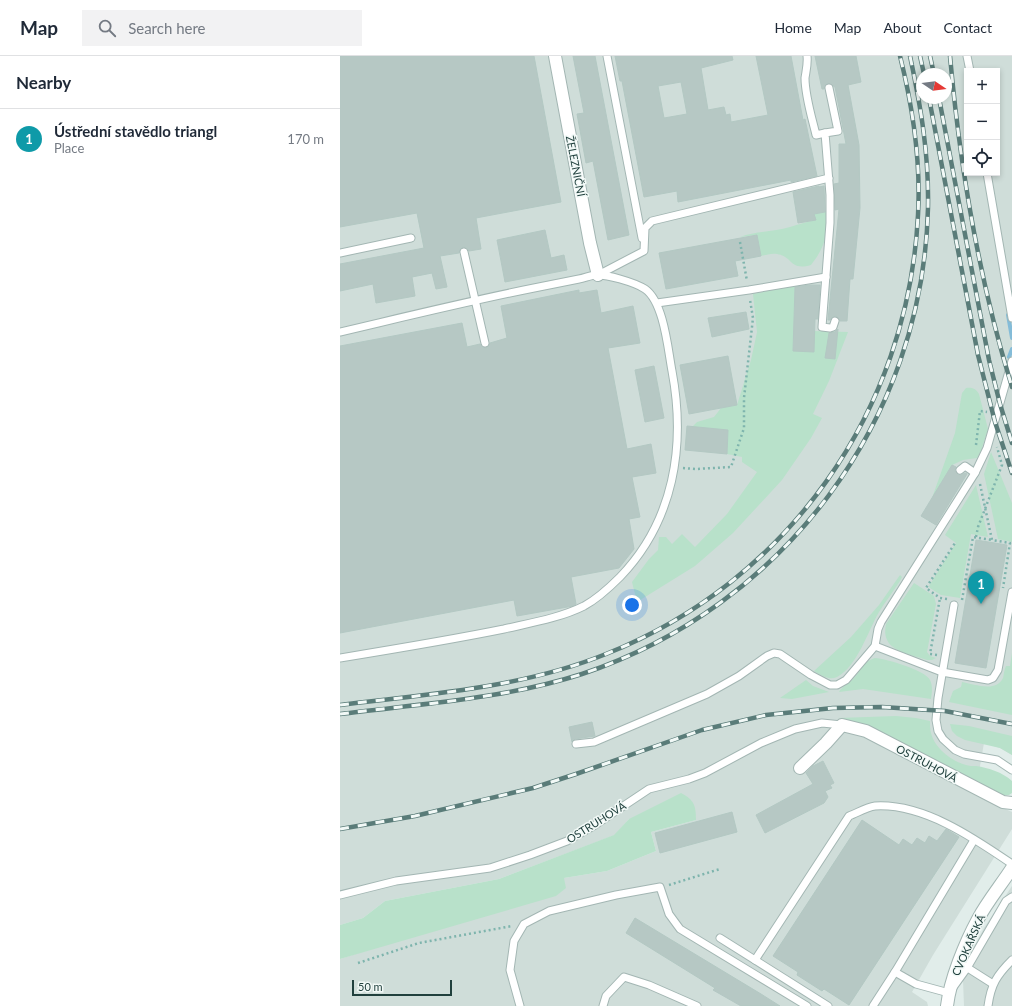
<!DOCTYPE html>
<html lang="en">
<head>
<meta charset="utf-8">
<style>
	:root { --surface:#fff; --page:#f2f2f3; --text:#1f2937; --muted:#747a83; --line:#e0e1e3; --accent:#d93025 }
	body { margin:0; font-family:Lato,sans-serif; background:var(--page); color:var(--text) }
	.controls { position:absolute; right:12px; top:12px; display:grid; overflow:hidden; border-radius:0px; box-shadow:0 2px 6px #0003 }
	.controls button { width:36px; height:36px; display:grid; place-items:center; padding:0; border:0; border-bottom:1px solid var(--line); background:var(--surface); color:var(--text); font:20px sans-serif }
	.compass { position:absolute; left:576px; top:12px; width:36px; height:36px; border-radius:50%; background:var(--surface); box-shadow:0 2px 6px #0003; rotate:103deg }
	.scale { position:absolute; left:12px; bottom:10px; width:100px; box-sizing:border-box; padding-left:4px; border:2px solid #20403d; border-top:0; font-size:11px; line-height:14px; white-space:nowrap; color:#20403d; -webkit-text-stroke:3px #f2f9f7; paint-order:stroke }
	.you { position:absolute; left:292px; top:549px; width:14px; height:14px; margin:-10px; border:3px solid #fff; border-radius:50%; background:#1a73e8; box-shadow:0 0 0 6px #1a73e833 }
	.badge { display:grid; place-items:center; width:26px; height:26px; border-radius:50%; background:var(--accent); color:#fff; font-size:13px; font-weight:700 }
	.pin { position:absolute; translate:-50% -33px; filter:drop-shadow(0 1px 2px #0008) }
	.pin::after { content:''; position:absolute; top:21px; width:14px; height:12px; background:inherit; clip-path:polygon(0 0,100% 0,50% 100%) }
	.list { margin:0; padding:0; list-style:none }
	h2 { display:flex; justify-content:space-between; align-items:center; height:52px; margin:0; padding:0 16px; font-size:17px }
	h2 small { font-size:13px; font-weight:400; color:var(--muted) }
	.list li { display:grid; grid-template-columns:26px 1fr auto; gap:12px; align-items:center; box-sizing:border-box; height:60px; padding:0 16px; border-top:1px solid var(--line) }
	.list b { display:block; font-size:15px; white-space:nowrap }
	.list p { margin:0; font-size:13px; white-space:nowrap; color:var(--muted) }
	.list em { font-size:13px; font-style:normal; color:var(--muted) }
	.icon { flex:none; width:22px; height:22px; fill:none; stroke:currentColor; stroke-width:2; stroke-linecap:round; stroke-linejoin:round }
	.map { position:relative; flex:none; width:672px; height:950px; overflow:hidden }
	header { display:flex; align-items:center; gap:24px; box-sizing:border-box; height:56px; padding:0 20px; background:var(--surface); border-bottom:1px solid var(--line) }
	header strong { font-size:19px }
	nav { display:flex; gap:22px; margin-inline-start:auto; font-size:14px }
	.search { width:280px; height:36px; background:var(--page); display:flex; align-items:center; gap:10px; box-sizing:border-box; padding:0 14px; border-radius:0px; color:var(--muted); font-size:15px }
	main { display:flex }
	aside { flex:1; background:var(--surface) }
	.map>svg:first-child { display:block }
	.built { fill:#cfddd9; fill-rule:evenodd }
	.green { fill:#b8e1ca }
	.lines { fill:none; stroke-linecap:round; stroke-linejoin:round }
	.stream { stroke:#84bcd8; stroke-width:4 }
	.building { fill:#b6c8c4; stroke:#b3c8c3; fill-rule:evenodd }
	.lane-casing { stroke:#a3b6b3; stroke-width:9 }
	.street-casing { stroke:#a3b6b3; stroke-width:14 }
	.path { stroke:#7eb4ad; stroke-width:2.5; stroke-dasharray:2 3; stroke-linecap:butt }
	.lane { stroke:#fff; stroke-width:7 }
	.street { stroke:#fff; stroke-width:12 }
	.rail-casing { stroke:#5a7c79; stroke-width:4.5 }
	.rail { stroke:#f2f9f7; stroke-width:3; stroke-dasharray:9; stroke-linecap:butt }
	.labels { text-anchor:middle; dominant-baseline:central; stroke-width:3; stroke-linejoin:round; paint-order:stroke }
	.street-label { font-size:11px; fill:#20403d; stroke:#f2f9f7 }
</style>
</head>
<body>
<header>
<strong>Map</strong>
<div class="search"><svg class="icon" aria-label="search" viewBox="0 0 24 24"><circle cx="10" cy="10" r="6"/><path d="M15 15l6 6"/></svg>Search here</div>
<nav><a>Home</a><a>Map</a><a>About</a><a>Contact</a></nav>
</header>
<main>
<aside>
<h2>Nearby<small></small></h2>
<ul class="list">
<li><span class="badge" style="background:#0f9aa8">1</span><div><b>Ústřední stavědlo triangl</b><p>Place</p></div><em>170 m</em></li>
</ul>
</aside>
<div class="map">
<svg width="672" height="950" viewBox="0 0 672 950">
	<rect width="100%" height="100%" fill="#e1edea"/>
	<!-- built -->
	<g class="built">
		<path d="M0 0H672V699L660 692 644 687 635 739 672 756V773L593 899 572 936 587 946 588 950H0V903L40 890 224 822 267 815 316 795 311 776 356 764 289 763 275 779 159 823 45 845 23 862 0 869ZM627 15H657V117H627ZM582 18H606V42H582Z"/>
		<path d="M672 830V950H624L623 924 632 895 644 872Z"/>
	</g>
	<!-- green -->
	<g class="green">
		<path d="M489 155C487 178 486 190 471 209 449 215 454 201 437 198 432 197 426 199 421 200L417 179 400 181C416 175 434 176 450 171 459 168 466 166 475 164L474 158Z"/>
		<path d="M455 229 453 295 474 275 508 276 489 325 473 358 482 362 471 382 442 424 393 477 355 510 297 546 292 526 309 503 318 494 319 481H326L332 488 342 478 355 491 387 458 417 416 402 406V401L387 398 388 374 352 371 357 366 374 361 381 352 397 349 411 304 417 276 413 238Z"/>
		<path d="M626 332C633 331 636 333 639 338L648 373 641 395 637 402 623 404 612 409 592 442 615 377 622 337Z"/>
		<path d="M651 396 672 447V486L658 483 644 418Z"/>
		<path d="M636 429 648 481 631 478 620 542 601 539 590 532 589 530 616 487 605 479Z"/>
		<path d="M560 519 562 521 560 525C553 536 545 546 539 556 528 575 517 611 497 621 489 625 481 619 474 615L511 581 539 549Z"/>
		<path d="M574 527 594 540 596 548 587 596 590 600 596 602 592 604H587C567 597 540 595 546 568Z"/>
		<path d="M672 597V659L609 646 613 635 621 631 622 626C634 628 656 637 663 622 664 618 664 614 666 610H670Z"/>
		<path d="M535 602C547 603 585 614 590 624 593 630 592 637 591 643L523 633 499 636C502 630 509 628 513 623 522 614 522 606 535 602Z"/>
		<path d="M466 624 473 630 489 636 452 643 440 642Z"/>
		<path d="M556 660 576 662 590 665C590 669 590 674 591 677 595 693 612 705 626 709 629 710 632 710 636 710 649 712 662 716 672 725V737L669 739H663L637 728 531 673 518 667 498 662Z"/>
		<path d="M610 668 629 670 672 680V699L660 692 625 684 617 680 612 675Z"/>
		<path d="M341 737C354 744 356 749 356 764L311 776 316 795 267 815 224 822 226 832 216 840 0 903V869L23 862 45 845 159 823 274 779 289 763Z"/>
	</g>
	<g class="lines">
		<!-- stream -->
		<g class="stream">
			<path d="M668 259 672 282"/>
			<path d="M669 301 672 293"/>
		</g>
	</g>
	<!-- building -->
	<g class="building">
		<path d="M0 0H194L221 146 136 162 141 193 129 195 127 192 123 191 120 193 119 197 100 200 107 231 96 233 92 217 72 221 75 240 36 247 33 228 0 235V208L84 192 77 157 0 171Z"/>
		<path d="M233 0H255L289 179 268 184 253 105 246 107 237 58 244 57Z"/>
		<path d="M275 0H392L393 4 361 12 368 54 384 51 386 59 390 58 391 66 428 59 416 0H451L463 64 465 63 477 120 451 126V124L338 146 337 135 304 141 282 25H280ZM341 26 347 58 324 62 318 30Z"/>
		<path d="M475 0H516L521 26 508 29 519 89 520 152 513 223H510L507 265H500L499 262 496 260 492 261 490 264H488L499 153 495 154 494 128 499 127V88H506L495 31 488 27 485 29 484 33H482Z"/>
		<path d="M479 130V131L484 130 485 156 474 158 476 164 458 167 453 136Z"/>
		<path d="M205 174 211 202 224 199 227 214 165 226 157 184Z"/>
		<path d="M417 179 421 200 395 205 398 220 326 233 319 197Z"/>
		<path d="M470 229H480L478 263H475L474 296 453 295 455 231Z"/>
		<path d="M239 234V237L257 234 261 257 293 250 300 287 268 292 287 393 311 388 316 417 292 421 300 461 289 463 294 493 279 512 231 521 236 548 233 550 177 560 174 544 0 577V290L122 267 127 291 140 288 142 291 146 292 149 290 150 287 167 282 161 250Z"/>
		<path d="M406 256 409 273 372 281 368 262Z"/>
		<path d="M498 273 495 303 485 302 489 277 495 276Z"/>
		<path d="M388 300 397 349 349 358 340 309Z"/>
		<path d="M314 310 324 362 305 366 295 314Z"/>
		<path d="M347 370 388 374 387 398 345 394Z"/>
		<path d="M612 409 616 411 615 415 618 418 621 419 625 417 627 418 596 469 581 460Z"/>
		<path d="M636 484 667 489 646 612 615 607Z"/>
		<path d="M252 666 255 680 235 683 232 686 229 671Z"/>
		<path d="M483 705 494 727 490 729 492 732 485 735 488 741 484 747 425 777 416 759 473 728 466 717 473 710Z"/>
		<path d="M392 756 397 776 320 797 315 777Z"/>
		<path d="M522 764 559 789 563 783 572 789 577 782 585 787 589 780 597 785 606 773 619 781 509 949 484 933 482 935 457 919 458 916 433 900Z"/>
		<path d="M295 862 421 938 440 950H401L373 934 375 932 286 877Z"/>
	</g>
	<g class="lines">
		<!-- lane casing -->
		<g class="lane-casing">
			<g id="lane">
				<path d="M267 0 302 182"/>
				<path d="M467 0C468 8 466 15 465 22 465 40 472 62 476 79L485 77"/>
				<path d="M627 0 630 15"/>
				<path d="M489 32 498 75 485 77 490 139V167L482 271 490 272 493 271 495 265"/>
				<path d="M647 117 672 262"/>
				<path d="M124 196 145 287"/>
				<path d="M0 197 71 182"/>
				<path d="M258 219 304 195 305 172 312 165 489 122"/>
				<path d="M317 247 409 234 486 221"/>
				<path d="M0 276C64 261 129 245 194 232 209 229 224 226 239 223 245 222 251 219 257 219 264 219 273 221 280 223 287 225 299 229 305 233 324 246 328 294 332 315 346 390 334 465 280 521 269 532 257 543 244 550 220 562 190 567 164 573 110 584 55 593 0 602"/>
				<path d="M620 414 625 410 635 417"/>
				<path d="M614 549 598 642 596 664 598 675 603 683 615 694 624 698 657 704 672 714"/>
				<path d="M535 590 602 616 648 624 653 622 658 614 672 536"/>
				<path d="M236 688 254 686 367 638 399 620 427 600 434 597 440 598 471 619 490 629H497L506 624 535 590 538 573 541 566 635 417 647 392 672 305"/>
				<path d="M0 839 56 825 150 812 190 799 227 785 255 769 309 733 349 723 365 717 421 687 455 673 482 667 502 669"/>
				<path d="M380 882 488 950"/>
				<path d="M415 904 509 760C517 757 527 751 535 750 583 747 634 782 672 808"/>
				<path d="M623 909 653 928"/>
				<path d="M555 916 576 928 609 937 627 912 666 845 672 841"/>
				<path d="M180 950 170 914 174 885 184 868 209 855 276 839 320 831 329 858 340 873 467 950"/>
				<path d="M263 950 266 940 284 921 309 929 357 950"/>
				<path d="M533 950 555 916 634 784"/>
				<path d="M648 950C651 928 657 919 672 904"/>
			</g>
		</g>
		<!-- street casing -->
		<g class="street-casing">
			<g id="street">
				<path d="M215 0 250 187 258 219"/>
				<path d="M460 712 486 687 502 669 526 675 663 746 672 747"/>
				<path d="M607 950C610 924 625 887 638 863 647 846 661 829 672 812"/>
			</g>
		</g>
		<!-- path -->
		<g class="path">
			<path d="M400 186 407 225"/>
			<path d="M636 389 640 355 647 356"/>
			<path d="M343 412 356 413 391 411 404 372V342L413 262 410 244"/>
			<path d="M640 428 652 484 670 487 663 532"/>
			<path d="M636 481 638 471 662 409 657 391"/>
			<path d="M607 543 600 542 586 532 615 487"/>
			<path d="M622 544 633 481 652 484"/>
			<path d="M597 599 590 598 600 542"/>
			<path d="M329 829 380 813"/>
			<path d="M18 907 79 887 172 870"/>
		</g>
		<!-- lane -->
		<use href="#lane" class="lane"/>
		<!-- street -->
		<use href="#street" class="street"/>
		<!-- rail casing -->
		<g class="rail-casing">
			<g id="rail">
				<path d="M580 0 584 18"/>
				<path d="M590 0 594 18"/>
				<path d="M610 0C620 112 639 224 672 331"/>
				<path d="M589 42 638 299 655 366 672 417"/>
				<path d="M599 42 649 304 660 348 672 387"/>
				<path d="M0 649C89 638 182 632 266 598 449 525 568 355 578 159 581 106 573 52 560 0"/>
				<path d="M0 658C80 648 164 643 242 618 443 551 583 365 588 152 589 98 581 52 570 0"/>
				<path d="M0 773 75 760 193 732 236 718 362 674 426 659 493 652 542 651 605 655 672 668"/>
			</g>
		</g>
		<!-- rail -->
		<use href="#rail" class="rail"/>
	</g>
	<g class="labels">
		<!-- street labels -->
		<g class="street-label">
			<text transform="translate(236 110) rotate(79)">ŽELEZNIČNÍ</text>
			<text transform="translate(587 707) rotate(28)">OSTRUHOVÁ</text>
			<text transform="translate(256 766) rotate(-32)">OSTRUHOVÁ</text>
			<text transform="translate(628 889) rotate(-66)">CVOKAŘSKÁ</text>
		</g>
	</g>
</svg>
<div class="controls">
<button>+</button>
<button>−</button>
<button><svg class="icon" aria-label="locate" viewBox="0 0 24 24"><circle cx="12" cy="12" r="6"/><path d="M12 2v4M12 18v4M2 12h4M18 12h4"/></svg></button>
</div>
<svg class="compass" viewBox="-18 -18 36 36"><path d="M0-13l5 13h-10z" fill="#e53935"/><path d="M0 13l5-13h-10z" fill="#747a83"/></svg>
<div class="scale">50 m</div>
<div class="you"></div>
<div class="pin badge" style="left:641px;top:548px;background:#0f9aa8">1</div>
</div>
</main>
</body>
</html>
